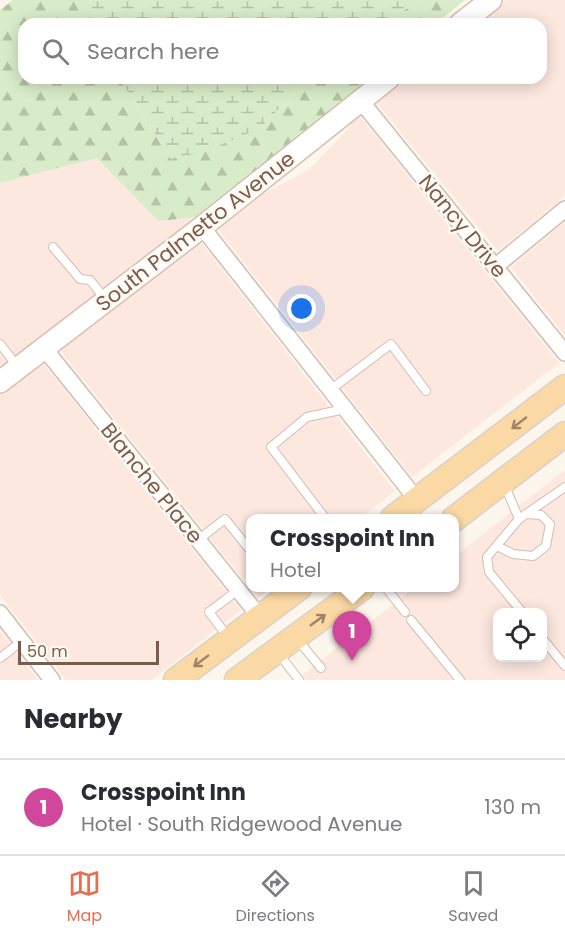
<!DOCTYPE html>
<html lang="en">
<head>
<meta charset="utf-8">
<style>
	:root { --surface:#fff; --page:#f2f2f3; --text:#2b2b33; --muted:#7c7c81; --line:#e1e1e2; --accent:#e76f51 }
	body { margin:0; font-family:Poppins,sans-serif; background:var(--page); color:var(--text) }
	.controls { position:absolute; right:18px; bottom:18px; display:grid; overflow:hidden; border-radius:12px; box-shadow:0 3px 15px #0003 }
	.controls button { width:54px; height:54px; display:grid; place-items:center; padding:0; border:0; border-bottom:2px solid var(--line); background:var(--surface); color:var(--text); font:30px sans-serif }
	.scale { position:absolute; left:18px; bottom:15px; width:141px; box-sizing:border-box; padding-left:6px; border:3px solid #7a5c4d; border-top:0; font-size:16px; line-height:21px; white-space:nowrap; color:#7a5c4d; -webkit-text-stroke:4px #fffaf3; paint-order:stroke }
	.you { position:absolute; left:302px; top:309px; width:21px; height:21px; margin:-15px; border:4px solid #fff; border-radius:50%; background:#1a73e8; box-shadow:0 0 0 9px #1a73e833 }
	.badge { display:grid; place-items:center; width:39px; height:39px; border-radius:50%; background:var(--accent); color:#fff; font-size:20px; font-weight:700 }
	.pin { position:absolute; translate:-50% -50px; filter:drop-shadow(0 2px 3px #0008) }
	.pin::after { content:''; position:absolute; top:32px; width:21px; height:18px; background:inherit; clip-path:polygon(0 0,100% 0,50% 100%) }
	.popup { position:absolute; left:246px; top:514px; width:213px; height:78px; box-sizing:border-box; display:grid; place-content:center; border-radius:12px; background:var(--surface); filter:drop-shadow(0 2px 4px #0005); font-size:20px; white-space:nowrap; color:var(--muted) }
	.popup b { font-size:22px; color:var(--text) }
	.popup::after { content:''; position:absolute; left:50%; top:100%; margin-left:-12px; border:12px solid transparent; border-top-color:var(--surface) }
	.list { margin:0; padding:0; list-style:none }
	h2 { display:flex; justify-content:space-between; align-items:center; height:78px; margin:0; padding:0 24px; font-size:26px }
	h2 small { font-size:20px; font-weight:400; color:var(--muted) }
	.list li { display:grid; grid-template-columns:39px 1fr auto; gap:18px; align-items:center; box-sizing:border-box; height:96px; padding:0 24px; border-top:2px solid var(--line) }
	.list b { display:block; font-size:22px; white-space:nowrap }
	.list p { margin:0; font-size:20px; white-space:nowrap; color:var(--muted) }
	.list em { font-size:20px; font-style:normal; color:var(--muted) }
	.icon { flex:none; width:33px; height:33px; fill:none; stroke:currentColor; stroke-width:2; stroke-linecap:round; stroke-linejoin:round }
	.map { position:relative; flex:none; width:565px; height:680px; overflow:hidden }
	.search { position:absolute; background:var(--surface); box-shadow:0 3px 15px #0003; left:18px; right:18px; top:18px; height:66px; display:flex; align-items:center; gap:15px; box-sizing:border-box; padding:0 21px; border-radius:18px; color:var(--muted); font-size:22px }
	.sheet { height:174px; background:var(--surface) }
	nav { display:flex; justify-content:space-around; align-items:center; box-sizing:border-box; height:84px; border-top:2px solid var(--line); background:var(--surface); font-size:16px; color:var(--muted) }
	nav a { display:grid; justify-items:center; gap:3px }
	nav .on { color:var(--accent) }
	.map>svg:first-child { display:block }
	.commercial { fill:#fde8e0; fill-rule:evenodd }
	.forest { fill:url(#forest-firs) }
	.wetland { fill:url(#wetland-marsh) }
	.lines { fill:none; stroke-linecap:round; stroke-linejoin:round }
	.lane-casing { stroke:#d1beb0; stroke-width:10 }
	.street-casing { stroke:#d1beb0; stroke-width:18 }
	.secondary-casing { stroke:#d6c0b0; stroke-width:24 }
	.primary-casing { stroke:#dad1cd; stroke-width:27 }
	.lane { stroke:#fff; stroke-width:8 }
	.street { stroke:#fff; stroke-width:15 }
	.secondary { stroke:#fff; stroke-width:21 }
	.primary { stroke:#fbd9a5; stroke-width:24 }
	.oneway { stroke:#a18267 }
	.labels { text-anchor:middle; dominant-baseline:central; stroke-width:5; stroke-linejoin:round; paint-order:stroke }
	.street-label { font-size:21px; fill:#7a5c4d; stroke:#fffaf3 }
</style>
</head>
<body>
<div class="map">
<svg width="565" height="680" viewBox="0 0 565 680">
	<defs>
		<pattern id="forest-firs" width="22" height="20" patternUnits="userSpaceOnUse" patternTransform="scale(1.5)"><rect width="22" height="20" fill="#d8ecc9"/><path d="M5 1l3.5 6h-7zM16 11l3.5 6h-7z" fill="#b4c2a5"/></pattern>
		<pattern id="wetland-marsh" width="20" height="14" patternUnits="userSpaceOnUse" patternTransform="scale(1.5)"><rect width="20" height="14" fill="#d8ecc9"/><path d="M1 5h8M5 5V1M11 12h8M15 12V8" fill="none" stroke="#b4c2a5"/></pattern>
	</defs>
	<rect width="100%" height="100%" fill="#fdf6ec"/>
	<!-- commercial -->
	<g class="commercial">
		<path d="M507 0H565V196L498 251 375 101 405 78H541V24H476Z"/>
		<path d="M358 114 559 363 412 477 217 228 250 201 310 169 350 127 353 118Z"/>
		<path d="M97 158 158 221 198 217 0 370V183Z"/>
		<path d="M565 222V336L511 267Z"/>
		<path d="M200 241 395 491 360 518H250V588H271L258 598 59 349Z"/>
		<path d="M42 362 241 610 152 680H66L0 595V394Z"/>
		<path d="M565 470V680H296L414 588H454V557ZM498 612H542V658H498Z"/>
		<path d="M0 631 38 680H0Z"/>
	</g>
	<!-- forest -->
	<g class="forest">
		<path d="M13 0H90L96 24H24V78H119L171 159 260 128 310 78H366L364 85 198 217 158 221 97 158 0 183V10Z"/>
		<path d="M424 0H465L435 24H376Z"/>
	</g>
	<!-- wetland -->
	<g class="wetland">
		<path d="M90 0H424L376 24H96Z"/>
		<path d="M119 78H310L260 128 206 151 171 159Z"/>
	</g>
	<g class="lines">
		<!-- lane casing -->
		<g class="lane-casing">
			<g id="lane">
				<path d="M53 247 80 279 90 280 105 299"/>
				<path d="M0 344 18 367"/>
				<path d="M330 390 391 344 426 391"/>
				<path d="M505 486 519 519"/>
				<path d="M325 518 271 447 307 417 345 409"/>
				<path d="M198 540 225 519 250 550"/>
				<path d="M497 546 513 554 533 556 546 546 550 524 541 515 526 514"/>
				<path d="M386 588 405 612"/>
				<path d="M522 612 489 572 487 557 519 519 565 487"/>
				<path d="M411 620 460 680"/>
				<path d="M228 637 209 612 238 590"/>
				<path d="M542 638 565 666"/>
				<path d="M297 639 321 668"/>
				<path d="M279 654 299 680"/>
				<path d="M0 658 22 641"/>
			</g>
		</g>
		<!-- street casing -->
		<g class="street-casing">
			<g id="street">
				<path d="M360 100 565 353"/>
				<path d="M202 227 417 500"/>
				<path d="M496 266 565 209"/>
				<path d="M44 348 260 617"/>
				<path d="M0 613 52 680"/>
			</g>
		</g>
		<!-- secondary casing -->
		<g class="secondary-casing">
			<g id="secondary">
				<path d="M460 24 491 0"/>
				<path d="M0 382 202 227 389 78"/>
			</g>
		</g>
		<!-- primary casing -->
		<g class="primary-casing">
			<g id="primary">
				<path d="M393 518 565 387"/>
				<path d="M454 519 565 434"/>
				<path d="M176 680 299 588"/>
				<path d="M237 680 362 588"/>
			</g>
		</g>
		<!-- lane -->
		<use href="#lane" class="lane"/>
		<!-- street -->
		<use href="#street" class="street"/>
		<!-- secondary -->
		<use href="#secondary" class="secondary"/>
		<!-- primary -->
		<use href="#primary" class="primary"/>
	</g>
	<!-- one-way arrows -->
	<defs><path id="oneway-shaft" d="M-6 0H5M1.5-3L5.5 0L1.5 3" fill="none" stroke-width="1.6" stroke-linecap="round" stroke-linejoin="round" transform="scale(1.5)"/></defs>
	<g class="oneway">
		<use href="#oneway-shaft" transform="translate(519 423) rotate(142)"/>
		<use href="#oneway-shaft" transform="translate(318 620) rotate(-36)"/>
		<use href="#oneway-shaft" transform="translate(201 661) rotate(143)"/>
	</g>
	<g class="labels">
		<!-- street labels -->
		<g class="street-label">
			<text transform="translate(463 226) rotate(51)">Nancy Drive</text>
			<text transform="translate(195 231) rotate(-38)">South Palmetto Avenue</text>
			<text transform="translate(152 483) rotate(51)">Blanche Place</text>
		</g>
	</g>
</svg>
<div class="controls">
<button><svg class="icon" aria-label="locate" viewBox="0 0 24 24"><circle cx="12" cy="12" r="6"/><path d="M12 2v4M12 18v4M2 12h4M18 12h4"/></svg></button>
</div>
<div class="scale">50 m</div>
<div class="you"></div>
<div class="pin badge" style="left:352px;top:661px;background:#d1479c">1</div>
<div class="popup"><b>Crosspoint Inn</b>Hotel</div>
<div class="search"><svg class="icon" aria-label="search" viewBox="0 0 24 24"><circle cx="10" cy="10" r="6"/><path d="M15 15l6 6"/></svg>Search here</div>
</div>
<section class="sheet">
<h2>Nearby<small></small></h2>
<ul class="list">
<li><span class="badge" style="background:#d1479c">1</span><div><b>Crosspoint Inn</b><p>Hotel · South Ridgewood Avenue</p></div><em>130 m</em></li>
</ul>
</section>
<nav>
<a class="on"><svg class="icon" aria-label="map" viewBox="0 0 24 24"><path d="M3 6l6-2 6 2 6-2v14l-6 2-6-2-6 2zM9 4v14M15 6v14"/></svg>Map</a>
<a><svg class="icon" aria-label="directions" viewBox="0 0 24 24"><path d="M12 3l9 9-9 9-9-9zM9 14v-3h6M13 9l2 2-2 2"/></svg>Directions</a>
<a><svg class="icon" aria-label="saved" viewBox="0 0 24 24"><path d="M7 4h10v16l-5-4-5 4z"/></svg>Saved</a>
</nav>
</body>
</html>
